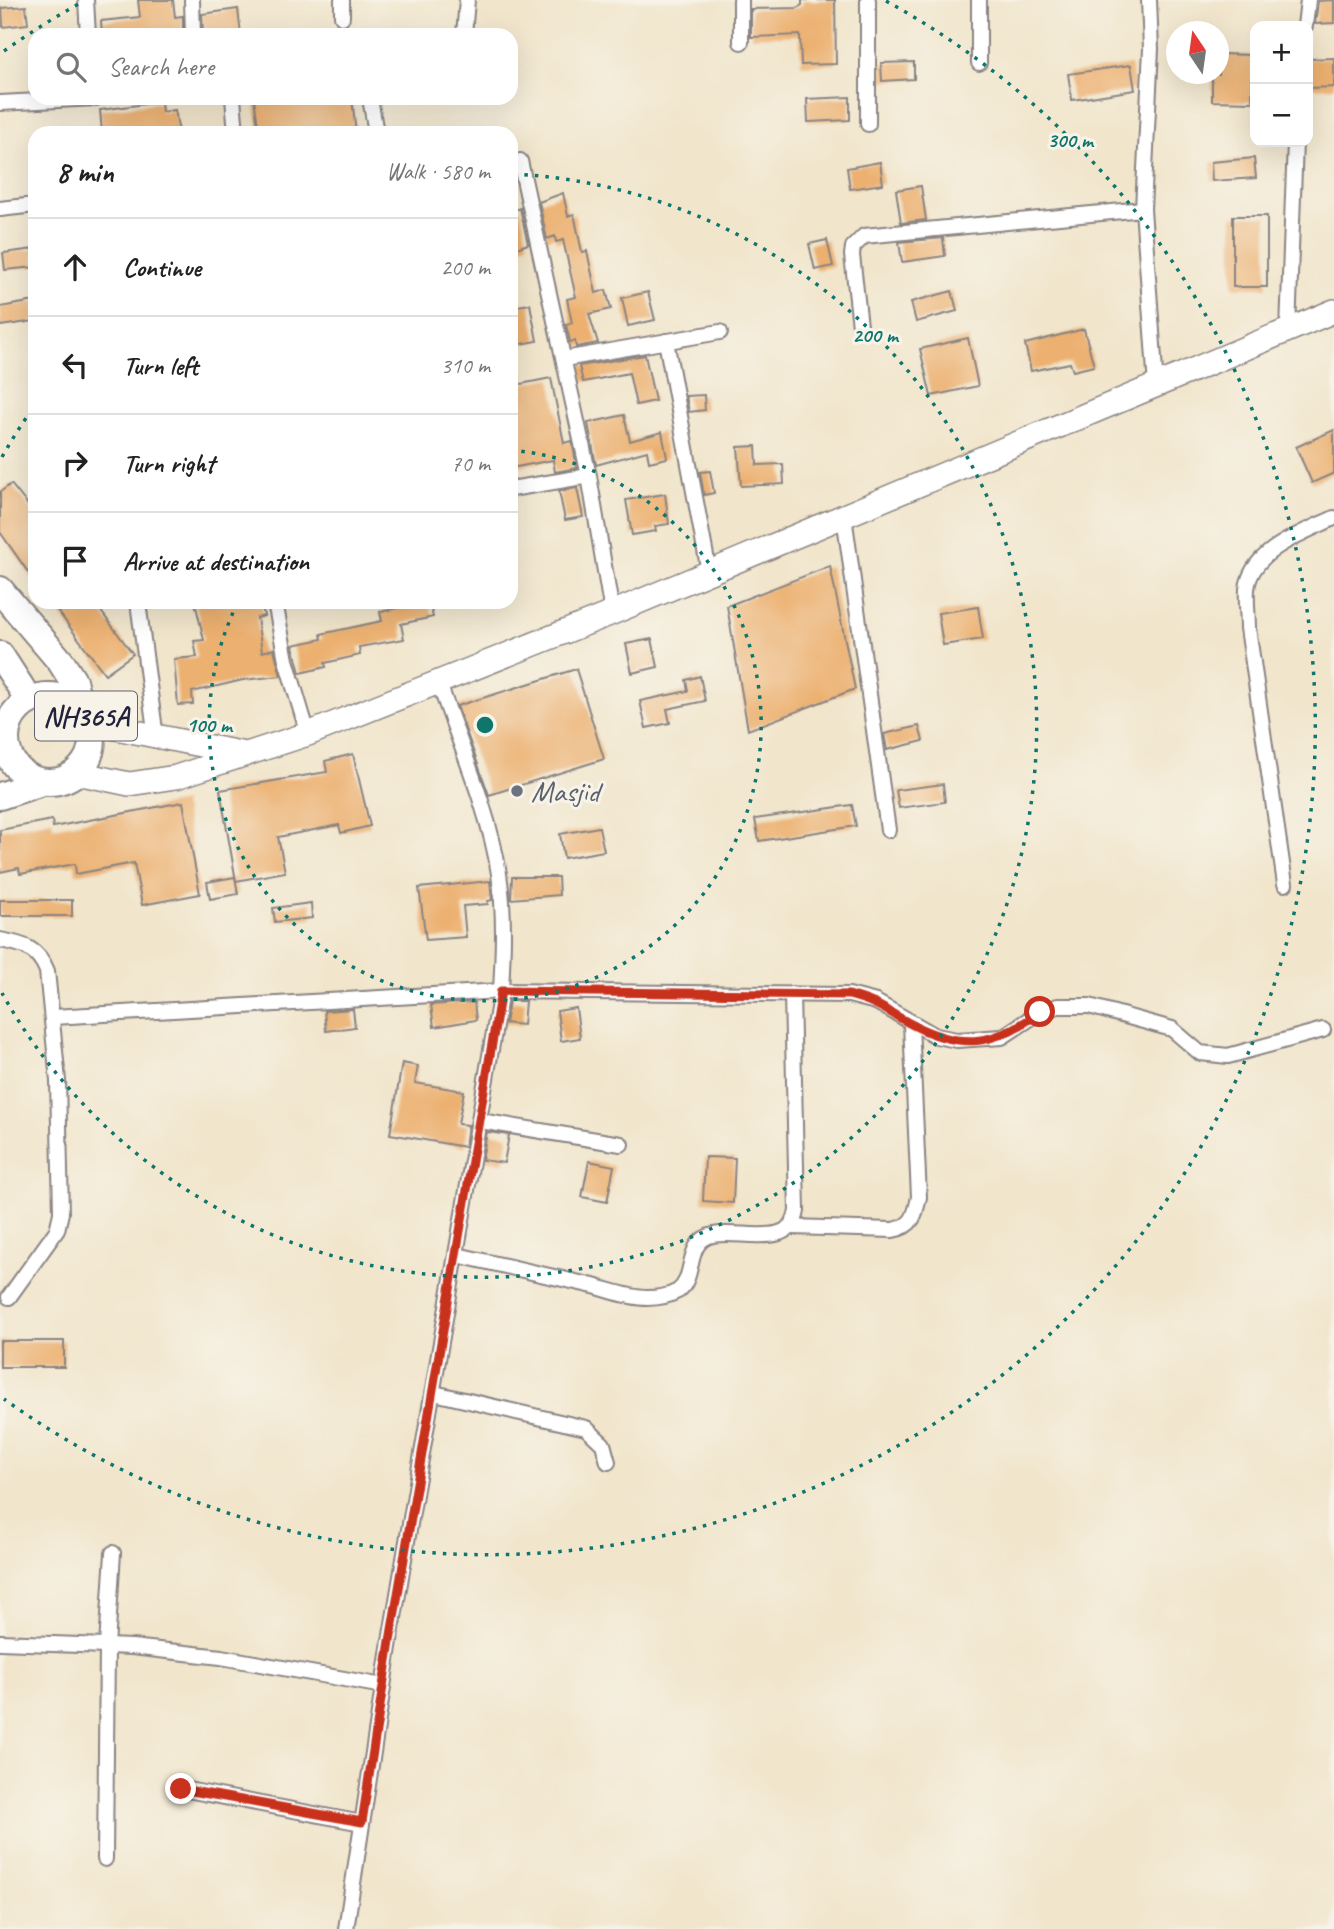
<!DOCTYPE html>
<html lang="en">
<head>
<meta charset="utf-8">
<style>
	:root { --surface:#fff; --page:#f6f6f6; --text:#222; --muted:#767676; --line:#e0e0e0 }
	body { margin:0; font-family:Caveat,sans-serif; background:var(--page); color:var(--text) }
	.controls { position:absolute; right:21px; top:21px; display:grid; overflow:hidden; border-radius:14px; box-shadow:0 7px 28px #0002 }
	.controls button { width:63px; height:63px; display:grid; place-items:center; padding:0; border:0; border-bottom:2px solid var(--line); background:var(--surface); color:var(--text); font:35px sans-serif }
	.compass { position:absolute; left:1166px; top:21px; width:63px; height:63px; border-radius:50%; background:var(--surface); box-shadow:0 7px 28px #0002; rotate:347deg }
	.stop { position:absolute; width:21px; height:21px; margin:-16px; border:5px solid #c8321e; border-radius:50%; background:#fff }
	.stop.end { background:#c8321e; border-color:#fff; box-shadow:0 2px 7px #0008 }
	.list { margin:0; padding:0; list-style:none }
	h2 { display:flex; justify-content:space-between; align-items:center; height:91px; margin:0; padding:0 28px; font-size:30px }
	h2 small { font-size:23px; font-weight:400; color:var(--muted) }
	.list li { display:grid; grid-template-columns:46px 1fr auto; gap:21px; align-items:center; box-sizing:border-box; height:98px; padding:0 28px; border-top:2px solid var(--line) }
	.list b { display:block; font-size:26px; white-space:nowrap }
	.list em { font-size:23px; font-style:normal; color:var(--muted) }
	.icon { flex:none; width:38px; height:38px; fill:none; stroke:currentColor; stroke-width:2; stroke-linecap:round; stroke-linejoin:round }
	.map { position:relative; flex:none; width:1334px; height:1929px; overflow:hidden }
	.search { position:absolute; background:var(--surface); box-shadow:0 7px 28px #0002; left:28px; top:28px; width:490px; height:77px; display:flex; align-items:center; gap:18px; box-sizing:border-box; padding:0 24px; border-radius:21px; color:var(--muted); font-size:26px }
	.panel { position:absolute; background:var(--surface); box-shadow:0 7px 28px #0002; left:28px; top:126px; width:490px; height:483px; border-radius:21px }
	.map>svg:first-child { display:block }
	.building { fill:#ecb06f }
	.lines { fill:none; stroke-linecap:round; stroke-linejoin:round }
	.street-casing { stroke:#8a8483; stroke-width:18 }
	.primary-casing { stroke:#8a8483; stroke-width:26 }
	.highway-casing { stroke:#8a8483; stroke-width:30 }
	.street { stroke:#fff; stroke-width:14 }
	.primary { stroke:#fff; stroke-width:23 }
	.highway { stroke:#fff; stroke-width:26 }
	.route { stroke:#c8321e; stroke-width:9 }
	.ring { fill:none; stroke:#0f766e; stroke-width:3.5; stroke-dasharray:3.5 7 }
	.worship-dot { fill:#6b7280; stroke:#f7f3e8; stroke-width:2.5 }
	.labels { text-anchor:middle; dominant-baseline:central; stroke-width:6; stroke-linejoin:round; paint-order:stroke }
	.shield { fill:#f7f3e8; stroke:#62616f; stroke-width:2 }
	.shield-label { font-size:28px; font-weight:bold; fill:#22223b }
	.worship-label { font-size:30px; fill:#5b616d; stroke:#f7f3e8; text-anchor:start }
	.centre { fill:#0f766e; stroke:#f7f3e8; stroke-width:3.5 }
	.ring-label { font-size:21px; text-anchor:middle; font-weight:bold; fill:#0f766e; stroke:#f7f3e8; stroke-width:6; stroke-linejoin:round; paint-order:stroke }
</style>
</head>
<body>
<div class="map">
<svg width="1334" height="1929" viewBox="0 0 1334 1929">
	<rect width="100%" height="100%" fill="#f7f3e8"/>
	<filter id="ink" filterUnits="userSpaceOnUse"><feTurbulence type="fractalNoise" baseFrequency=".0143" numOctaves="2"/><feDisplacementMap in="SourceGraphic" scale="14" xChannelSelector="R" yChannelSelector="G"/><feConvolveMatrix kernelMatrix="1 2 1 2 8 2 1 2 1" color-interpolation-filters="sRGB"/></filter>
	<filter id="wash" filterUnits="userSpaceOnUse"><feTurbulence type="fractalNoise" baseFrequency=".00686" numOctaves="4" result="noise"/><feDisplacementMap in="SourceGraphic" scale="28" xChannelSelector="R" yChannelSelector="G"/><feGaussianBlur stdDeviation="1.57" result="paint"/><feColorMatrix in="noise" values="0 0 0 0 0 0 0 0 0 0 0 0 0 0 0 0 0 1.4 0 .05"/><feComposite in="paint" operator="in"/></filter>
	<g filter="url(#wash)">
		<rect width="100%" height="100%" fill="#f1e5cb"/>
		<g id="blocks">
			<!-- building -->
			<g class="building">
				<path d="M138 0H173L175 17 183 16V35H102L101 21 140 17Z"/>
				<path d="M802 0H835L836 64 801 65 800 35 751 37V9L797 8 802 5Z"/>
				<path d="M1334 0V23L1315 24 1318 1Z"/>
				<path d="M26 6 28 24 3 27 2 8Z"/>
				<path d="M238 9 241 35H203L202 14Z"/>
				<path d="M1219 54 1253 55 1252 102 1212 101V74H1219Z"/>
				<path d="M1334 58V87L1308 88V59Z"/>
				<path d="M914 62V79L882 81 881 63Z"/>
				<path d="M1131 65 1135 90 1072 100 1068 74Z"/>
				<path d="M850 97V120L808 122 807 99Z"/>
				<path d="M254 98H352L356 133H259Z"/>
				<path d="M161 102 162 112 175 110 179 133H102L100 110Z"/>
				<path d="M1254 158 1256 178 1212 181 1211 162Z"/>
				<path d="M880 162 883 184 850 189 847 168Z"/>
				<path d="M921 186 926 220 901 223 896 190Z"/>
				<path d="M563 193 568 216 574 214 582 252 587 251 596 293 606 290 611 309 589 314 598 343 576 347 575 341 570 342 566 325 572 323 567 299 576 297 563 240 556 242 555 236 547 239 539 202Z"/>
				<path d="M520 208 528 244 511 250V212Z"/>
				<rect x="1233" y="216" width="34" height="71"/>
				<path d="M943 238 945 256 902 262 899 242Z"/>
				<path d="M827 240 833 266 815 270 809 244Z"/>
				<path d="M35 249V267L5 270 3 253Z"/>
				<path d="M952 291 957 311 916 322 911 302Z"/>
				<path d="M648 292 655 320 628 326 622 298Z"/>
				<path d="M35 301V321L0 326V307Z"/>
				<path d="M530 304 537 341 511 346V307Z"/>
				<path d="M1084 329 1094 366 1073 371 1070 363 1031 371 1025 344Z"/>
				<path d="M968 338 978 386 931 396 920 349Z"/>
				<path d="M645 355 655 401 636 405 629 373 583 382 579 366Z"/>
				<path d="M551 378 564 443 572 441 577 468 555 472 553 460 511 468V386Z"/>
				<path d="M704 395 705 410 689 412 686 396Z"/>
				<path d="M624 415 630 441 662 432 667 458 649 462 647 451 596 465 588 423Z"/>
				<path d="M1334 430V473L1312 483 1296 447Z"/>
				<path d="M756 446 757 465 783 464 784 484 741 486 738 447Z"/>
				<path d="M710 471 714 493 704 495 700 472Z"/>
				<path d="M11 484 35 514V582L0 532V492Z"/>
				<path d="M577 488 583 517 565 520 559 491Z"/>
				<path d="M665 494 669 524 655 526 656 531 632 535 626 500Z"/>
				<path d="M830 566 855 689 748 730 727 606Z"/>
				<path d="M51 602H94L133 654 105 674Z"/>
				<path d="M195 602H261L264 616 257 618 262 652 274 649 281 676 243 680 192 692 193 704 178 705 174 659 197 657 194 641 204 640Z"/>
				<path d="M406 602H429L433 617 401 624 404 639 359 647 360 655 325 663 326 667 300 673 293 645 322 639 321 634 382 621 380 612 407 606Z"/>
				<path d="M978 607 983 639 943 645 938 613Z"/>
				<path d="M652 639 658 667 632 673 626 644Z"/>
				<path d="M576 669 604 759 489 795 457 706Z"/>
				<path d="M700 676 705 701 667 709 670 723 646 728 640 701 688 691 686 680Z"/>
				<path d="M919 726 923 741 887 750 884 734Z"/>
				<path d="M353 754 370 826 341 833 339 825 278 837 285 872 236 881 220 790 327 772 325 761Z"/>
				<path d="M943 784 945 802 899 808 896 790Z"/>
				<path d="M183 802 200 894 142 905 134 863 76 874 75 864 20 874 19 868 0 872V830L52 820 53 827Z"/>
				<path d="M852 805 856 826 759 841 755 819Z"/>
				<path d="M599 827 604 851 564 858 560 834Z"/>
				<path d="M235 877 238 894 210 899 207 882Z"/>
				<path d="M512 877H558L559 895 511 899Z"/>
				<path d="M490 881 492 900 488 901V904L463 906 466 937 426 940 419 888Z"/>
				<rect x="0" y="900" width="72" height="16"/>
				<path d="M311 903 312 918 275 922 273 908Z"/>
				<path d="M509 1001H525L523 1025 505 1023Z"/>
				<path d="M474 1002 476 1020 434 1027 431 1005Z"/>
				<path d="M576 1008 580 1038 561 1041 557 1011Z"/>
				<path d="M353 1009 355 1027 326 1031 324 1011Z"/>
				<path d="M402 1063 418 1066 415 1083 464 1091 458 1124 468 1125 465 1147 390 1134Z"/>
				<path d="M487 1132 509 1135 504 1163 482 1160Z"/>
				<path d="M705 1157 735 1158 733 1203 703 1201Z"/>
				<path d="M589 1161 614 1166 607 1202 582 1197Z"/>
				<rect x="0" y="1341" width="64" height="26"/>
			</g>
		</g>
	</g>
	<g filter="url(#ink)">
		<use href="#blocks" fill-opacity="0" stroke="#8a8483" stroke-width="2"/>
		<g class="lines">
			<!-- street casing -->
			<g class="street-casing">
				<g id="street">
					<path d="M86 0 88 35"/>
					<path d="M192 0 193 35"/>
					<path d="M342 0V17"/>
					<path d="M741 0V42"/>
					<path d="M868 0V124"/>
					<path d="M979 0V63"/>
					<path d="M1149 0 1151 49 1143 209 1156 386"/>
					<path d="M1305 26 1308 0"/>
					<path d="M464 35 467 0"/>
					<path d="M233 98 236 133"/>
					<path d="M370 98 376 133"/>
					<path d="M0 103 96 98"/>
					<path d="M520 161 589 476 612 613"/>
					<path d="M0 209 35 205"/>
					<path d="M860 326 852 255 853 247 864 236 1143 209"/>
					<path d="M1288 330 1295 142"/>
					<path d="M666 341 709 572"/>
					<path d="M564 359 720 332"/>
					<path d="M511 489 589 476"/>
					<path d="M844 516 888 830"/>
					<path d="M138 602 156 738"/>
					<path d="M275 602 286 660 308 734"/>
					<path d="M1285 884 1248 628C1248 616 1246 602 1247 589 1251 550 1303 533 1334 518"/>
					<path d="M0 940C23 944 38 948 47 971L58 1081 61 1213 57 1230 9 1297"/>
					<path d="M53 1017 501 991 849 995 876 1002 936 1036 957 1040 1002 1037 1040 1012 1058 1006H1089L1172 1029 1200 1053 1228 1056 1323 1030"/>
					<path d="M480 1121 621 1144"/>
					<path d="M791 1227 893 1230C913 1226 915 1216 919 1197L911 1024"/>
					<path d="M457 1255C501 1265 545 1275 589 1285 607 1289 628 1298 647 1298 656 1298 669 1296 678 1291 697 1277 684 1241 713 1235 740 1229 791 1250 797 1211L792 994"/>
					<path d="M434 1393 586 1428 603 1444 608 1462"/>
					<path d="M0 1642 132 1647 221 1657 383 1686"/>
					<path d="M182 1789 362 1823"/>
					<path d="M105 1859 107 1646 113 1553"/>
					<path d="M346 1929 390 1641 501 991C503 952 505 913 499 874 490 812 458 740 438 680"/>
				</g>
			</g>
			<!-- primary casing -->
			<g class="primary-casing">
				<g id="primary">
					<path d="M91 723 245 754"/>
					<path d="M77 773 129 784 176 777 308 734 612 613 1334 311"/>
				</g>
			</g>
			<!-- highway casing -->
			<g class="highway-casing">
				<g id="highway">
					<path d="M0 590 61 662 73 681 80 708"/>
					<path d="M0 655 29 700"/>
					<circle cx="49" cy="739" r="43"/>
					<path d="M0 796 42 782"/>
				</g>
			</g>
			<!-- street -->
			<use href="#street" class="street"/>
			<!-- primary -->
			<use href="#primary" class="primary"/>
			<!-- highway -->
			<use href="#highway" class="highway"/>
		</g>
	</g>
	<g class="lines" filter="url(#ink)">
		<!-- route -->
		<path class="route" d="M181 1789 362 1822 390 1641 501 991 849 995C880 1003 886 1011 913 1025 964 1051 996 1044 1040 1012"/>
	</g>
	<!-- distance rings -->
	<g class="ring">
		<path d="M511 450A276 276 0 1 1 237 604"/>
		<path d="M2 457A552 552 0 0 1 33 408M514 174A552 552 0 1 1 2 993"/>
		<path d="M4 51A828 828 0 0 1 84 1M886 1A828 828 0 1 1 4 1399"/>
	</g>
	<!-- markers -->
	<circle class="worship-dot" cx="517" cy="791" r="7"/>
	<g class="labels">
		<!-- shield labels -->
		<rect class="shield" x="35" y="691.5" width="102" height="49" rx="5"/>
		<g class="shield-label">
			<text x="86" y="716">NH365A</text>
		</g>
		<!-- worship labels -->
		<g class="worship-label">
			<text x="531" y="791">Masjid</text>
		</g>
	</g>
	<circle cx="485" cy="725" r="10" class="centre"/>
	<g class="ring-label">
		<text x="1070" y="147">300 m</text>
		<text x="875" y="342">200 m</text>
		<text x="209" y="732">100 m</text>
	</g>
</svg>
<div class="controls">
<button>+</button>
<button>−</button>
</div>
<svg class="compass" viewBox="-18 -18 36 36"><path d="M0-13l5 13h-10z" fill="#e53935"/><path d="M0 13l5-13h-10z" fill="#767676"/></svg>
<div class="stop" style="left:1040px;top:1012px"></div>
<div class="stop end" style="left:181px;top:1789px"></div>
<div class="search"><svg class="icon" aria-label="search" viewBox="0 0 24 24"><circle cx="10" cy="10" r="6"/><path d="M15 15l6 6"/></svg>Search here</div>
<section class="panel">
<h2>8 min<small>Walk · 580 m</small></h2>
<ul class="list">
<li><svg class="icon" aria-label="ahead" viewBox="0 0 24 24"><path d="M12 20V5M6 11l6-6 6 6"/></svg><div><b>Continue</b></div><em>200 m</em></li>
<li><svg class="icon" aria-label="left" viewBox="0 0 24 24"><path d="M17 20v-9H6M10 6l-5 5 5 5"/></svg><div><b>Turn left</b></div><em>310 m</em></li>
<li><svg class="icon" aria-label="right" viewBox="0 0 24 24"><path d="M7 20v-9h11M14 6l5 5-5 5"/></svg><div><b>Turn right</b></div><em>70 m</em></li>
<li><svg class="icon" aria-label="arrive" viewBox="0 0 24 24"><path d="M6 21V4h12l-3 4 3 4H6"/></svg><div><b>Arrive at destination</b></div></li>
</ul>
</section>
</div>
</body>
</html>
